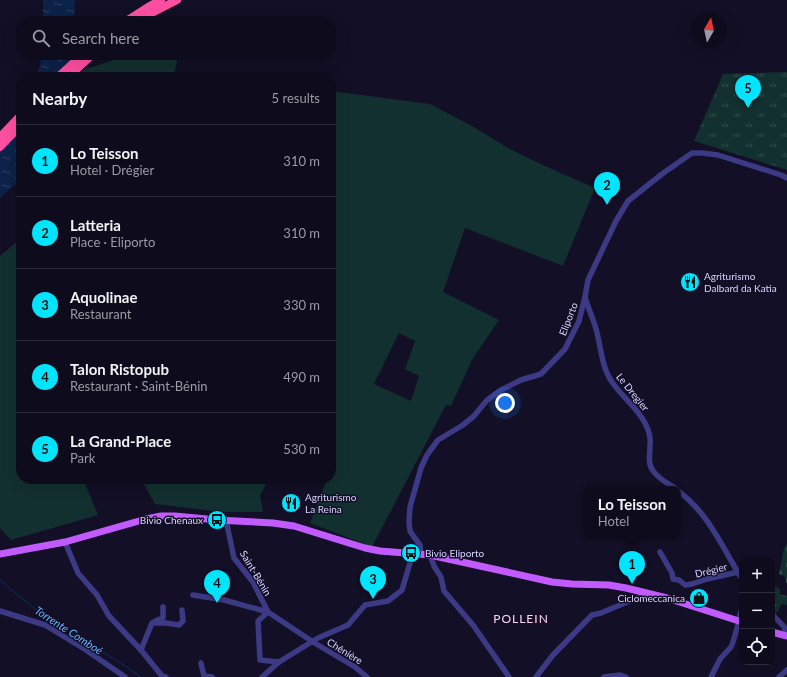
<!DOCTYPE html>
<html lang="en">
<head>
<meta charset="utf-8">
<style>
	:root { --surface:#0e0b1c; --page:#171425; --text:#f1f3f6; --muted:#9b9ba3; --line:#2e2b3b; --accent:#00e5ff }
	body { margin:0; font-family:Lato,sans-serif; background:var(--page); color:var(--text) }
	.controls { position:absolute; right:12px; bottom:12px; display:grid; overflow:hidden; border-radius:8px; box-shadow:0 4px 16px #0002 }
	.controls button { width:36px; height:36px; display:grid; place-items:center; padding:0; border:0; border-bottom:1px solid var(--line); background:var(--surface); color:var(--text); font:20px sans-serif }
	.compass { position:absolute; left:691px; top:12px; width:36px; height:36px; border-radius:50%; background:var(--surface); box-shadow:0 4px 16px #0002; rotate:9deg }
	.you { position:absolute; left:505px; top:403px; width:14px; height:14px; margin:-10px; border:3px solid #fff; border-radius:50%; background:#1a73e8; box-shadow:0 0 0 6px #1a73e833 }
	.badge { display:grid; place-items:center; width:26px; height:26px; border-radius:50%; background:var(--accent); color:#111; font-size:13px; font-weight:700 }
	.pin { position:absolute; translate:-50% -33px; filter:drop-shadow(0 1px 2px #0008) }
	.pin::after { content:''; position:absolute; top:21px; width:14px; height:12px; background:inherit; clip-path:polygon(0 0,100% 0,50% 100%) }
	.popup { position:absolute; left:583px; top:486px; width:98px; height:52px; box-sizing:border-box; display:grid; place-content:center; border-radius:8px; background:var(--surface); filter:drop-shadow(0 1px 3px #0005); font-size:13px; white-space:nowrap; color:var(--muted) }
	.popup b { font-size:15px; color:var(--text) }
	.popup::after { content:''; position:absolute; left:50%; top:100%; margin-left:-8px; border:8px solid transparent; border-top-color:var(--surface) }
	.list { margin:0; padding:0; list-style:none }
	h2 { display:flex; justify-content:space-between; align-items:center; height:52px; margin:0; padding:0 16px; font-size:17px }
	h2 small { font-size:13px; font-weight:400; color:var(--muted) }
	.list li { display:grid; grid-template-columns:26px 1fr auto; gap:12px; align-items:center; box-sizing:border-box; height:72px; padding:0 16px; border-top:1px solid var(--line) }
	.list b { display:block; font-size:15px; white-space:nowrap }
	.list p { margin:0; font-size:13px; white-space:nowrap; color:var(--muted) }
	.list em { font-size:13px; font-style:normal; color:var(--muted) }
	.icon { flex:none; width:22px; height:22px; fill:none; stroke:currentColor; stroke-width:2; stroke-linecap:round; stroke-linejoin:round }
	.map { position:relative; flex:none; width:787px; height:677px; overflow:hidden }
	.search { position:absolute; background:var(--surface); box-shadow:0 4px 16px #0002; left:16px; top:16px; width:320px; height:44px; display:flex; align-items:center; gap:10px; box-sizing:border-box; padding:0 14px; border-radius:16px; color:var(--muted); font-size:15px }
	.panel { position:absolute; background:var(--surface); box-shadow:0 4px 16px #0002; left:16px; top:72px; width:320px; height:412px; border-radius:16px }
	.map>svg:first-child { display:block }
	.grass { fill:#12302f; fill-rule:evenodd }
	.cemetery { fill:url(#cemetery-stones) }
	.park { fill:url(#park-tufts) }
	.water { fill:url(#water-ripples) }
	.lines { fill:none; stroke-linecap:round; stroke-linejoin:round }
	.stream { stroke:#0c2248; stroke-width:1.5 }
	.minor { stroke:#3d3a85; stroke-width:5.5 }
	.major { stroke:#c25bff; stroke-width:7 }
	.highway { stroke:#ff4fa3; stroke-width:8 }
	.labels { text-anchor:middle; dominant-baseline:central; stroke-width:3; stroke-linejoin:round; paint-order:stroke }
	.poi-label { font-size:10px; fill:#d9d4ff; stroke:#130f26; text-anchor:start }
	.street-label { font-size:10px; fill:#d9d4ff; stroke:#130f26 }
	.water-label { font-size:11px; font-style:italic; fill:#62b6ff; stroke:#130f26 }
	.quarter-label { font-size:12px; letter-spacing:1px; fill:#ffd6f0; stroke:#130f26 }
</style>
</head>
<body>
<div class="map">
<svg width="787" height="677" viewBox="0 0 787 677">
	<defs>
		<pattern id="cemetery-stones" width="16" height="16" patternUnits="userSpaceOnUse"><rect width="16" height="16" fill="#12302f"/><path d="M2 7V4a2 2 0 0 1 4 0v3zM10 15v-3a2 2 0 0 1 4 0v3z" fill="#344d4e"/></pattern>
		<pattern id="park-tufts" width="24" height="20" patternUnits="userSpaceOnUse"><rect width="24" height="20" fill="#12302f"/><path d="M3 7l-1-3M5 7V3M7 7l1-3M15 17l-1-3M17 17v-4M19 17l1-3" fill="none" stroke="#344d4e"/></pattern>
		<pattern id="water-ripples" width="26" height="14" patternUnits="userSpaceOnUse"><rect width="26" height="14" fill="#0c2248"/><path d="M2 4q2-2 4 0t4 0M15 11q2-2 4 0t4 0" fill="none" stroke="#2f4163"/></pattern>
	</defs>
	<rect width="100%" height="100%" fill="#130f26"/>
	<!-- grass -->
	<g class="grass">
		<path d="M129 55H178L174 77H75L79 72 91 66 86 69Z"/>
		<path d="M331 91 430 104 472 126 508 148 547 167 595 188 563 266 465 228 443 292 499 320 473 358 451 406 446 405 372 547 310 523 327 479H331V468L333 464 331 463ZM399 333 415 341 405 369 419 376 411 401 374 384Z"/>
		<path d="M21 238V479H83L98 515 11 540 0 528V256Z"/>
		<path d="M141 479H269L260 495 263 512H221L155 504Z"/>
	</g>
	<!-- cemetery -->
	<path class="cemetery" d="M787 544V583H786V580L784 576 779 574 784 548Z"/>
	<!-- park -->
	<g class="park">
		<path d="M787 72V170L694 141 723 74Z"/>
		<path d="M772 584 780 589V594L787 596V605L782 604 776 614 772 610Z"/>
	</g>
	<!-- water -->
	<g class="water">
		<path d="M43 0H75L74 21H43Z"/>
		<path d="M41 55H73L69 77H36L40 65Z"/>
		<path d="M21 109V179L0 198V146Z"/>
	</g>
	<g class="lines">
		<!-- stream -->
		<path class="stream" d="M0 580C24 602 51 621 79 638 100 651 121 662 141 677"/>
		<!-- minor -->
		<g class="minor">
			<path d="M585 297C588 308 593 318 596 329 601 346 601 366 612 382 622 397 638 408 646 425 649 431 651 438 650 446 650 455 647 464 654 472 659 479 669 484 676 489"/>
			<path d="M678 491C708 512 723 549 742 579"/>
			<path d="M226 520 234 558 253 582 268 612 313 642 355 667 367 677"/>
			<path d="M65 542 78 573 97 595 109 616 141 650 162 676 166 677"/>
			<path d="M660 552 672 573 673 579 679 580 685 585 692 584 707 579 738 572"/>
			<path d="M421 554 420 545 414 537 410 531 409 522 410 507 421 468 427 455 438 440 463 425 474 416 487 400 501 390 521 380 541 374 565 349 579 321 585 297 588 280 616 221 628 201 662 174 692 153H702L718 155 781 175 787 178"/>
			<path d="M430 555 434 566 441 577 444 591 473 625 509 677"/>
			<path d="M193 595 224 600 268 612 258 621 260 660 279 662"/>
			<path d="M0 611 45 625 86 650 125 677"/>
			<path d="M772 614 785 628 784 632 786 636"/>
			<path d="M738 621 742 608"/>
			<path d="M153 623H166L179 625 183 621 182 610"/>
			<path d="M141 650 152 623 157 620 163 618V607"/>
			<path d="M201 663 204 676 212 677"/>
			<path d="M262 677 279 662 318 638 348 625 365 605 388 601 402 590 410 563 411 553"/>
			<path d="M536 677 553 655 592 615 601 613 632 600 650 594"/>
			<path d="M604 677 620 675 626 677"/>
			<path d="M711 677 720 659 731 647 733 642 739 621"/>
			<path d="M779 677 787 670"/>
		</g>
		<!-- major -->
		<g class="major">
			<path d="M0 554 65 542 146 519 161 516H175L217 520 273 523 294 526 365 548 380 551 430 555 552 582 572 584 609 585 626 588 667 598 742 622"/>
			<path d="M772 632 787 636"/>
		</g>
		<!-- highway -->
		<g class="highway">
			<path d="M126 21 148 7 161 0"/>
			<path d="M138 21 146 16 177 0"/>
			<path d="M58 77 82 55"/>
			<path d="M68 77 92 55"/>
			<path d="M0 137 21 115"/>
			<path d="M0 147 21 125"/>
		</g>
	</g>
	<!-- icons -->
	<defs>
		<g id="restaurant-disc" transform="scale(1)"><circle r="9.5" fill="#00e5ff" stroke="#130f26"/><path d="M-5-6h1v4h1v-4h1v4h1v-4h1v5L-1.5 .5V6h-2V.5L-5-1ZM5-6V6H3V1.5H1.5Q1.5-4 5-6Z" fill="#111"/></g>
		<g id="bus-disc" transform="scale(1)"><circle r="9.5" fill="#00e5ff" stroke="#130f26"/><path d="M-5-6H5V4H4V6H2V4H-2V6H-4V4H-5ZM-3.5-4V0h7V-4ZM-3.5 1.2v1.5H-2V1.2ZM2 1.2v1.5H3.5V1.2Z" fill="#111"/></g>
		<g id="shop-disc" transform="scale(1)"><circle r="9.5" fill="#00e5ff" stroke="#130f26"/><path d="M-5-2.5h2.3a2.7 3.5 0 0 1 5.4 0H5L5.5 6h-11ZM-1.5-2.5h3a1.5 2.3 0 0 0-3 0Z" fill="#111"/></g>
	</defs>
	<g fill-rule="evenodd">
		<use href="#restaurant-disc" x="690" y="282"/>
		<use href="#restaurant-disc" x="291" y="503"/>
		<use href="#bus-disc" x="217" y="520"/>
		<use href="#bus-disc" x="411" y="553"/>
		<use href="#shop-disc" x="699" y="598"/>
	</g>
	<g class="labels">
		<!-- poi labels -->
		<g class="poi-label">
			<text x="704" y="276">Agriturismo<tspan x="704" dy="12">Dalbard da Katia</tspan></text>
			<text x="305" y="497">Agriturismo<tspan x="305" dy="12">La Reina</tspan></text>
			<text x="203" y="520" text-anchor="end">Bivio Chenaux</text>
			<text x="425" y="553">Bivio Eliporto</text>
			<text x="685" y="598" text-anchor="end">Ciclomeccanica</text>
		</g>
		<!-- street labels -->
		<g class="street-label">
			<text transform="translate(568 319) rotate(-69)">Eliporto</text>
			<text transform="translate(633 392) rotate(51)">Le Dregier</text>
			<text transform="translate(711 570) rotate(-14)">Drégier</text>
			<text transform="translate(256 573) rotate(59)">Saint-Bénin</text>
			<text transform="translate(345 651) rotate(32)">Chênière</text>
		</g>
		<!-- water labels -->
		<g class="water-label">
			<text transform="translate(69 630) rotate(33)">Torrente Comboé</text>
		</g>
		<!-- quarter labels -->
		<g class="quarter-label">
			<text x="521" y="618">POLLEIN</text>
		</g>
	</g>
</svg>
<div class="controls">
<button>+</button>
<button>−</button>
<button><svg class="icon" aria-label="locate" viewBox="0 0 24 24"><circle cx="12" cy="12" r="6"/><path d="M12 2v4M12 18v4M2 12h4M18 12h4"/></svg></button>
</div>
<svg class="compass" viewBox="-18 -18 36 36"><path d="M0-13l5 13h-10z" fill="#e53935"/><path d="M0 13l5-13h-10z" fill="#9b9ba3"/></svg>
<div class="you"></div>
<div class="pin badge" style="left:632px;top:584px">1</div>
<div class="popup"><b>Lo Teisson</b>Hotel</div>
<div class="pin badge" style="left:607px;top:205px">2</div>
<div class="pin badge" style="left:373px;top:599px">3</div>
<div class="pin badge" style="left:217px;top:603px">4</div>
<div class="pin badge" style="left:748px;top:108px">5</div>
<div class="search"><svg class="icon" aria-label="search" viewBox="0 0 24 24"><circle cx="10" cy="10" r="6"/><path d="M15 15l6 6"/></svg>Search here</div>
<section class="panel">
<h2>Nearby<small>5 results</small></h2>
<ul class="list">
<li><span class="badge">1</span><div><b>Lo Teisson</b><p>Hotel · Drégier</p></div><em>310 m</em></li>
<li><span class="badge">2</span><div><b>Latteria</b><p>Place · Eliporto</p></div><em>310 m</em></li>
<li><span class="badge">3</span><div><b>Aquolinae</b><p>Restaurant</p></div><em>330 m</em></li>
<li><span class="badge">4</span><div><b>Talon Ristopub</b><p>Restaurant · Saint-Bénin</p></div><em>490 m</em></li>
<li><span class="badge">5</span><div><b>La Grand-Place</b><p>Park</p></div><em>530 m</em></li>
</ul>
</section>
</div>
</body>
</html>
